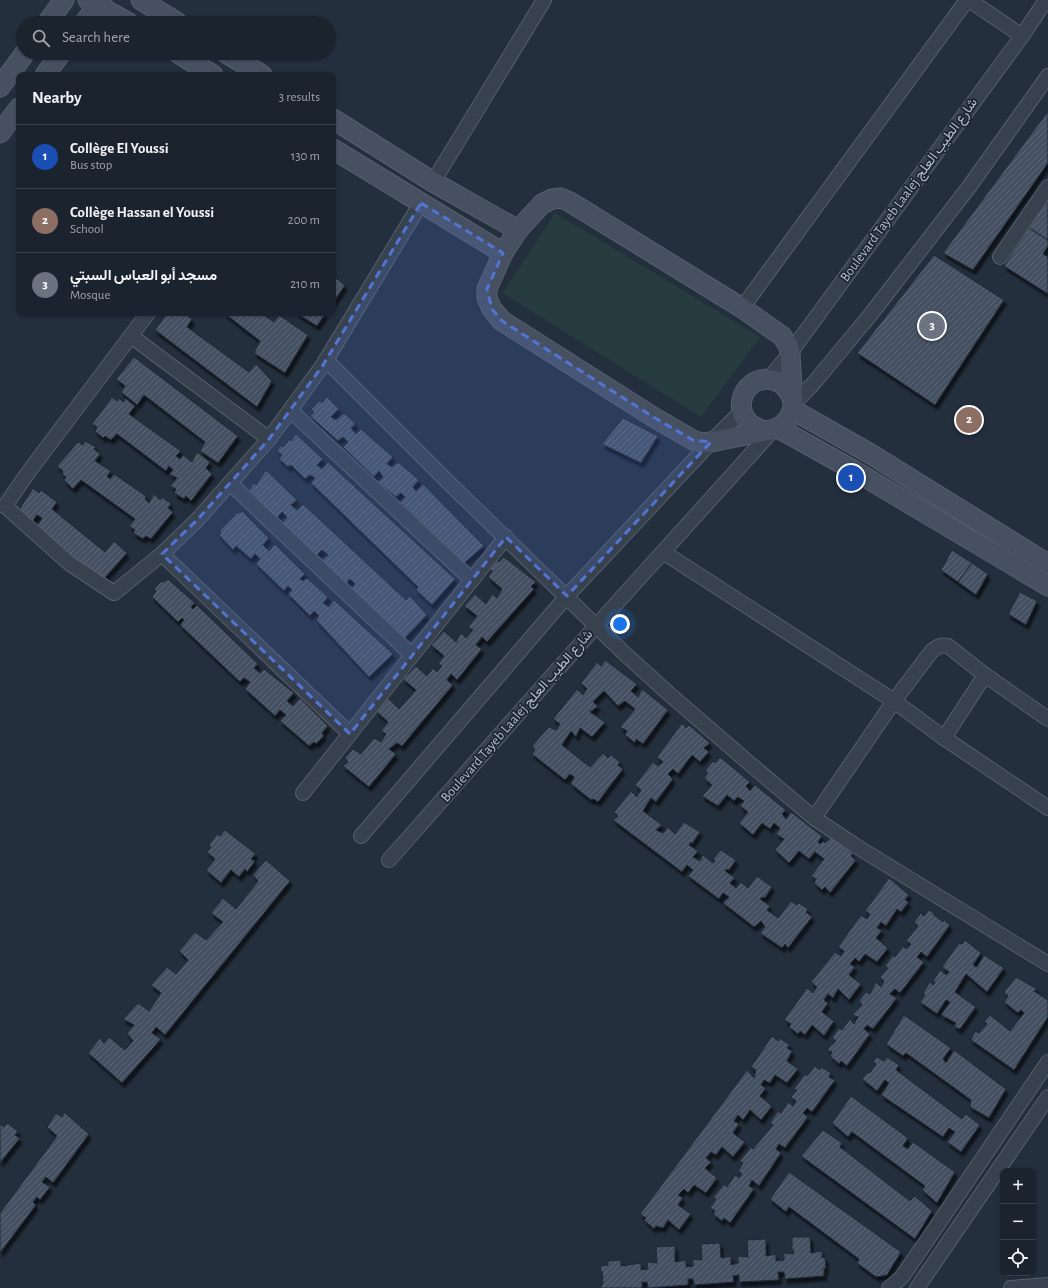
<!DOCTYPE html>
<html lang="en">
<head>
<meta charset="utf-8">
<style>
	:root { --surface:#1b232e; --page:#282f3a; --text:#f1f3f6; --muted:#a0a4aa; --line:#39404a; --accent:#8ab4f8 }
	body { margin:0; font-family:"Alegreya Sans",Vazirmatn,sans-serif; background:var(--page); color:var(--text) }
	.controls { position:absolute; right:12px; bottom:12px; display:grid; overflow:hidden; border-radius:8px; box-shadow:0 1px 3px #0004 }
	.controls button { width:36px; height:36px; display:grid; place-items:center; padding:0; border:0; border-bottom:1px solid var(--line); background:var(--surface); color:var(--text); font:20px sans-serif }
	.you { position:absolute; left:620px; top:624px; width:14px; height:14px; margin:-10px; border:3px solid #fff; border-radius:50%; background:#1a73e8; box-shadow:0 0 0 6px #1a73e833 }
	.badge { display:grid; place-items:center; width:26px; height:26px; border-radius:50%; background:var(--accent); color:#fff; font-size:13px; font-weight:700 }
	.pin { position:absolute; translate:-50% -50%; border:2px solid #fff; box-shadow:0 1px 4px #0006 }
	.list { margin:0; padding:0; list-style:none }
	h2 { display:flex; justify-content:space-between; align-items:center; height:52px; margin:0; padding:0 16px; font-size:17px }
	h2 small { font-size:13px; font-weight:400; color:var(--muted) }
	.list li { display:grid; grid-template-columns:26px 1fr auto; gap:12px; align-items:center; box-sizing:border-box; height:64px; padding:0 16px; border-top:1px solid var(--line) }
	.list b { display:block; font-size:15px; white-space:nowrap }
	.list p { margin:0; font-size:13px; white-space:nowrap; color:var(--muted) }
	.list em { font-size:13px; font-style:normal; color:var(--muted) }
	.icon { flex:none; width:22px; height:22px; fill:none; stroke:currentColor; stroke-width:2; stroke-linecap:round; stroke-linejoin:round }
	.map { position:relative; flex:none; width:1048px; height:1288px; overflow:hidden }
	.search { position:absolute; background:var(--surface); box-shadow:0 1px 3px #0004; left:16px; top:16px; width:320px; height:44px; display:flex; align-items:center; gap:10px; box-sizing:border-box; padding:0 14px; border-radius:22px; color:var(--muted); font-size:15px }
	.panel { position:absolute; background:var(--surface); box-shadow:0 1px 3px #0004; left:16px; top:72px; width:320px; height:244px; border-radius:8px }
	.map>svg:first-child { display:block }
	.green { fill:#263c3f }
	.building { fill:url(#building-hatch); stroke:#1f2835; filter:url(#shadow) }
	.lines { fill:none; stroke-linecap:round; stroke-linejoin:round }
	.street-casing { stroke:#565f6c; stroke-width:16 }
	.secondary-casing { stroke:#565f6c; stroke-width:21 }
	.street { stroke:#38414e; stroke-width:14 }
	.secondary { stroke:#465061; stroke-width:19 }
	.marked { fill:#5274d3; fill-opacity:0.2; stroke:#5274d3; stroke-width:3; stroke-dasharray:8 5; stroke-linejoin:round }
	.labels { text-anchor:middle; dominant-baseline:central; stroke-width:3.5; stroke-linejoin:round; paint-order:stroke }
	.street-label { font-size:14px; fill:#b4bcc9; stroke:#1d2633 }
</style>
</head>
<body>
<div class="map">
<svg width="1048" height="1288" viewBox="0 0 1048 1288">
	<defs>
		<pattern id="building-hatch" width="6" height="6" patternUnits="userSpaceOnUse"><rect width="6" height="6" fill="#455162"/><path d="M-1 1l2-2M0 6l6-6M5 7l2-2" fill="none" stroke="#5d6877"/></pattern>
		<filter id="shadow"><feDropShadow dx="2.5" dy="4.5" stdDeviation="1" flood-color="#0009"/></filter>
	</defs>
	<rect width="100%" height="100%" fill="#242f3e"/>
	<!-- green -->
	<path class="green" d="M555 213 760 337 701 417 503 293Z"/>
	<!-- building -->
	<g class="building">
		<path d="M1048 111V163L973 270 943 253Z"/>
		<path d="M1048 198V240L1029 228Z"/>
		<path d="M1029 228 1048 240V246L1043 254 1048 257V294L1004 266Z"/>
		<path d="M934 255 1004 300 935 405 857 353Z"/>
		<path d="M333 276 345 285 333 303Z"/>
		<path d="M167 313H184L192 319 187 327 249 372 256 364 272 381 257 407 155 330Z"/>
		<path d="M224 313H261L274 322 279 315 308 335 285 373 254 353 260 341Z"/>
		<path d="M296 313H326L317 326Z"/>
		<path d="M134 357 238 436 218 463 200 451 205 442 144 395 137 405 121 392 125 386 116 379Z"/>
		<path d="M112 397 117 401 118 398 124 402 125 398 135 406 129 414 181 451 176 456 180 459 183 455 192 462 197 452 210 462 206 468 212 474 191 501 186 496 184 499 174 493 176 489 170 486 177 478 169 474 173 470 169 466 166 471 117 434 111 440 105 436 103 438 95 431 97 427 92 424Z"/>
		<path d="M327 397 339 409 331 417 336 420 344 413 356 424 351 428 356 434 361 429 393 457 387 464 392 467 398 462 419 480 413 487 416 491 423 484 484 546 464 563 400 502 405 497 401 493 396 497 378 482 383 477 379 471 374 477 343 447 348 442 343 437 338 441 310 416 314 412 311 409 320 400 322 403Z"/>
		<path d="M623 418 658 436 641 463 602 444Z"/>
		<path d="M296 434 323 459 317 465 322 469 328 462 455 579 432 605 416 590 418 587 311 483 315 478 310 475 305 479 291 465 288 467 279 459 282 455 277 451 281 445 283 447 290 439 291 441Z"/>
		<path d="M85 441 96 447 94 449 100 454 95 461 111 471 107 476 110 479 114 474 146 496 145 499 149 503 154 494 160 500 162 497 171 504 168 508 173 512 151 539 146 536 143 539 133 533 135 530 129 526 135 519 81 480 73 489 64 480 66 477 62 474 63 471 57 466 78 442 83 445Z"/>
		<path d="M266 470 297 500 291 505 297 510 303 504 406 600 410 596 427 615 404 639 351 589 355 584 350 579 346 584 321 561 328 555 322 550 316 556 282 523 287 517 282 512 277 518 249 490 254 483 256 485Z"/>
		<path d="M33 488 39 493 41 490 57 502 52 509 105 552 114 541 127 553 103 580 36 528 42 518 37 515 31 523 17 513Z"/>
		<path d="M242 511 269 538 263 545 269 551 275 544 305 574 300 579 303 581 307 578 328 597 323 603 329 607 334 600 393 654 369 677 316 620 319 616 314 611 310 616 288 594 292 590 288 586 284 591 256 564 260 559 255 554 251 559 236 546 233 550 219 535 221 532 219 531 238 512 240 513Z"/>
		<path d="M952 550 972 563 958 582 941 570Z"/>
		<path d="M504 557 536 582 531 586 534 589 487 642 482 637 476 645 482 649 457 680 451 674 447 680 453 685 402 746 397 743 389 749 396 754 369 787 343 766 348 762 345 758 353 749 361 754 374 738 381 742 386 734 381 731 388 722 376 711 388 698 399 709 416 690 403 679 416 666 427 676 433 668 437 672 442 666 438 664 444 656 431 645 444 631 456 642 461 633 466 638 473 630 468 627 477 616 464 606 475 594 486 604 492 594 497 598 502 589 488 577 492 571 489 568 497 560 499 562Z"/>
		<path d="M972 563 988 574 976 595 958 582Z"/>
		<path d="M168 579 195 603 191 607 193 609 197 605 258 664 254 668 260 673 264 669 294 693 287 701 293 706 300 698 328 726 322 733 324 736 316 744 314 742 309 746 280 721 286 715 280 710 275 716 245 689 250 682 244 678 240 682 180 625 184 620 182 618 178 622 152 597 156 591 154 589 162 581 164 582Z"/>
		<path d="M1020 592 1037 601 1026 625 1008 614Z"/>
		<path d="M605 660 637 684 631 691 638 697 642 689 668 710 643 744 636 739 635 743 625 735 627 731 620 727 635 709 625 701 618 706 604 691 593 702 598 706 590 712 605 722 592 737 580 728 576 737 571 731 562 745 590 767 603 753 608 758 611 755 620 762 618 765 623 769 598 802 594 799 591 800 571 784 574 777 570 774 565 780 532 754 535 749 532 746 549 727 556 730 560 724 553 719 577 689 583 695 587 689 581 683 597 662 601 666Z"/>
		<path d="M682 723 686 728 689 725 710 743 704 748 709 752 700 762 692 755 678 774 673 769 668 774 673 779 656 802 651 798 643 811 662 825 656 830 663 833 668 827 675 834 684 822 700 832 692 844 691 842 689 845 698 851 693 857 700 861 703 855 713 863 715 861 713 859 721 850 736 860 729 870 727 869 725 871 735 878 730 883 736 888 741 882 748 888 757 876 772 887 765 898 763 897 760 899 770 906 767 910 778 918 791 901 797 905 799 903 808 909 806 912 812 917 788 948 785 944 782 948 760 933 765 927 761 921 754 927 723 903 729 897 723 893 719 899 688 876 693 870 687 865 682 872 613 820 618 816 614 812 631 791 637 797 641 790 635 785 653 762 658 766 663 762 657 757Z"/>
		<path d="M720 757 750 782 746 786 750 791 755 785 786 810 782 814 786 819 791 812 822 836 818 842 820 844 823 841 825 843 831 837 853 854 851 856 856 860 830 893 825 887 822 890 814 883 816 879 811 876 824 859 815 852 809 859 799 851 789 863 775 850 784 839 776 834 780 828 774 823 770 829 762 823 753 835 739 823 748 812 740 806 744 801 738 797 734 801 727 795 718 806 702 796 712 785 704 778 708 773 705 771 713 761 715 763Z"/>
		<path d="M225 830 256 854 251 859 255 861 247 872 245 869 239 877 231 870 221 883 206 870 215 859 207 852 211 847 209 845 217 834 220 836Z"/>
		<path d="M266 860 290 881 165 1035 156 1027 152 1033 161 1039 122 1083 88 1053 100 1038 104 1043 109 1037 125 1050 133 1041 127 1033 134 1025 123 1019 138 1003 149 1011 161 993 151 985 167 967 176 974 188 960 179 951 195 932 206 940 223 922 211 913 223 898 236 909 258 881 253 875Z"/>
		<path d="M889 878 909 895 905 900 909 902 901 912 897 909 886 926 881 922 877 928 882 930 876 938 888 948 877 962 865 954 859 962 855 958 850 964 855 967 849 975 861 984 849 1000 838 989 833 998 828 994 824 1000 828 1003 822 1012 834 1021 824 1036 812 1025 805 1035 800 1031 798 1034 789 1027 791 1024 784 1020 807 988 813 993 817 987 811 982 835 952 841 956 844 951 838 947 861 915 867 919 870 914 865 911Z"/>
		<path d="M929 910 934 913 933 914 943 922 944 920 950 925 927 957 921 952 917 957 924 962 900 993 895 989 890 994 897 998 873 1029 867 1025 864 1029 870 1034 847 1066 841 1061 839 1064 830 1056 832 1052 827 1050 836 1041 832 1038 839 1028 842 1030 850 1019 854 1024 858 1017 852 1015 862 1005 859 1001 866 992 870 994 876 982 881 987 884 981 880 977 888 968 885 966 893 955 895 957 903 946 906 949 911 944 906 941 918 926 914 922 921 913 924 916Z"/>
		<path d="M965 940 981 953 973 965 977 967 984 955 1004 968 987 992 966 974 955 992 976 1007 960 1029 954 1027 956 1023 941 1015 950 1002 946 1000 937 1014 920 1002 925 995 923 993 930 982 933 985 935 982 933 981 940 970 946 975 949 972 942 967 959 943 962 944Z"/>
		<path d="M1016 977 1037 989 1034 991 1048 1000V1017L1014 1070 971 1040 975 1031 979 1033 987 1024 984 1021 990 1015 1010 1031 1024 1013 1021 1010 1018 1013 1004 1002 1008 996 1004 992Z"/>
		<path d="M904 1015 951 1048 943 1059 946 1063 954 1050 1006 1089 989 1118 970 1107 971 1100 906 1053 903 1056 886 1044Z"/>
		<path d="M772 1036 778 1041 779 1038 790 1045 787 1048 792 1051 787 1061 798 1069 787 1083 775 1075 770 1083 764 1080 761 1085 766 1088 760 1096 772 1106 761 1120 750 1110 743 1120 738 1115 734 1121 739 1124 733 1133 745 1142 733 1157 722 1147 716 1155 711 1152 706 1158 711 1162 705 1168 717 1178 706 1193 694 1185 688 1193 684 1189 678 1195 683 1198 678 1205 691 1214 679 1230 668 1220 663 1228 656 1226 654 1229 644 1220 646 1218 640 1214 747 1070 754 1078 756 1070 751 1067Z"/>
		<path d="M877 1057 884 1061 887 1057 899 1065 896 1070 962 1119 966 1114 980 1125 961 1152 947 1142 955 1132 949 1128 943 1137 881 1095 889 1083 885 1080 877 1091 862 1079 868 1072 870 1073 876 1064 873 1061Z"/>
		<path d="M815 1066 820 1070 821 1067 831 1073 829 1077 835 1080 812 1112 807 1108 803 1113 808 1117 785 1148 779 1144 776 1149 781 1153 759 1186 752 1180 749 1186 754 1189 730 1223 724 1218 722 1221 713 1214 715 1211 710 1208 716 1199 713 1198 724 1184 727 1187 735 1175 739 1178 742 1174 738 1171 743 1163 740 1161 751 1147 753 1149 773 1125 770 1123 778 1111 781 1113 788 1102 793 1106 796 1101 791 1097 797 1090 794 1089 805 1074 807 1076Z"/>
		<path d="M851 1096 908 1138 903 1146 908 1149 913 1142 955 1172 937 1203 922 1190 925 1186 852 1132 848 1137 832 1123Z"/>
		<path d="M64 1112 89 1134 53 1183 46 1177 42 1182 50 1187 40 1200 37 1197 33 1202 36 1205 0 1253V1213L57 1136 47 1127 56 1113 62 1117Z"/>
		<path d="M7 1123 18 1131 15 1135 20 1138 0 1163V1124L4 1127Z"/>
		<path d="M823 1130 842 1143 840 1147 910 1201 915 1196 932 1211 915 1239 801 1156Z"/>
		<path d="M789 1172 901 1252 887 1275 876 1277 857 1263 859 1259 789 1207 786 1212 770 1199Z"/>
		<path d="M792 1237H810L811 1253 822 1251V1258L825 1257 826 1269 824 1268V1276L785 1279 784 1272H778L779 1280 739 1282V1275L733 1276 734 1282 694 1285 693 1279H688V1285L648 1288 647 1282H642V1288H601V1286L603 1284 602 1271 601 1272 600 1266 608 1265V1261L621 1260V1266L641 1263V1270L648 1269 647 1262 657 1263 656 1247 675 1246V1262L686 1260V1267L693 1266V1259L702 1260 701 1244 720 1243 721 1258 731 1256V1265L738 1263V1256L748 1257 747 1240 766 1239V1256L776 1254V1261L784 1260V1253L793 1254 794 1250H792Z"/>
	</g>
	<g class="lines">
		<!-- street casing -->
		<g class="street-casing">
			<g id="street">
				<path d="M969 0 1022 36"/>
				<path d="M433 182 544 0"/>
				<path d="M1000 257 1048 187"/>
				<path d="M742 308 967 0"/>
				<path d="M148 313 27 474 5 506 69 563 114 593 162 554 199 518 269 439 323 365 421 203"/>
				<path d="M131 336 269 439"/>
				<path d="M326 360 451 485 624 653 668 693 756 769 814 818 856 846 1048 964"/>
				<path d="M769 379 790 353 1022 36 1046 0"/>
				<path d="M793 404 813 384 871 314 969 187 1048 76"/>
				<path d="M290 410 472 580"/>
				<path d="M230 483 412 655"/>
				<path d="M663 552 894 701 944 738 1048 808"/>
				<path d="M162 554 350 734"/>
				<path d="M944 738 985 675"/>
				<path d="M303 793 506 537"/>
				<path d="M814 818 894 701 931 652C937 647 940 644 948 646L985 675 1048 719"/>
				<path d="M361 836 567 596 711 442 742 411"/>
				<path d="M389 860 597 625 773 430"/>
				<path d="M889 1288 902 1277 1048 1062"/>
				<path d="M917 1288 1048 1097"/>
				<path d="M1011 1288 1048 1285"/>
			</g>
		</g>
		<!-- secondary casing -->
		<g class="secondary-casing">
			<g id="secondary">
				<path d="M88 0 129 23"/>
				<path d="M141 0 178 23"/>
				<path d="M47 23 64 0"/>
				<path d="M84 23 102 0"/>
				<path d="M178 53 213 75"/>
				<path d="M226 53 262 75"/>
				<path d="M45 75 61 53"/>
				<path d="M0 87 25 53"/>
				<path d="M333 119 433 182 518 230"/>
				<path d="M0 133 19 108"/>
				<path d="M333 149 503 253"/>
				<path d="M561 198 570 202 742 308 782 336 788 345 790 353 793 404C792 421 780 429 765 431L711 442 701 443 693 440 655 418 502 321 492 309 487 298V289L503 253 518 230 542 204 552 199Z"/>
				<path d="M793 410 869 453 1048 564"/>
				<path d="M778 428 855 471 1048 586"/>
				<path d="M765 431C726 422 740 373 773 380 783 382 788 389 792 398"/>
			</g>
		</g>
		<!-- street -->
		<use href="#street" class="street"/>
		<!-- secondary -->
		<use href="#secondary" class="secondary"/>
	</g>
	<!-- marked area -->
	<path class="marked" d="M421 203 503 253 487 289 492 309 502 321 655 418 693 440 711 442 567 596 506 537 350 734 162 554 199 518 269 439 323 365Z"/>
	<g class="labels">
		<!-- street labels -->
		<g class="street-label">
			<text transform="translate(909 190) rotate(-54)">Boulevard Tayeb Laalej شارع الطيب العلج</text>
			<text transform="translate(517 716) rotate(-49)">Boulevard Tayeb Laalej شارع الطيب العلج</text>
		</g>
	</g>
</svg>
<div class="controls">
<button>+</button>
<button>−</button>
<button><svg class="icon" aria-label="locate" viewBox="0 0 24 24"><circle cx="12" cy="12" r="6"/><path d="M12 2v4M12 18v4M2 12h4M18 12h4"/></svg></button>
</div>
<div class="you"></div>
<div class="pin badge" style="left:851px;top:478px;background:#1a4fb4">1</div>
<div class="pin badge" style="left:969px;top:420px;background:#8d6e63">2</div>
<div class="pin badge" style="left:932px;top:326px;background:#6b7280">3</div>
<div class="search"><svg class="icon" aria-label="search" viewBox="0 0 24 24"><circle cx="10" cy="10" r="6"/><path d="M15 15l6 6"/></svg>Search here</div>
<section class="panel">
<h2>Nearby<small>3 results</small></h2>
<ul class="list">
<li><span class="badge" style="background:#1a4fb4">1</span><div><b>Collège El Youssi</b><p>Bus stop</p></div><em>130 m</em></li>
<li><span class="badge" style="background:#8d6e63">2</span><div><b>Collège Hassan el Youssi</b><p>School</p></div><em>200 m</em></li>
<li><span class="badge" style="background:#6b7280">3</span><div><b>مسجد أبو العباس السبتي</b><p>Mosque</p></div><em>210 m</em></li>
</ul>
</section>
</div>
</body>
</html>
